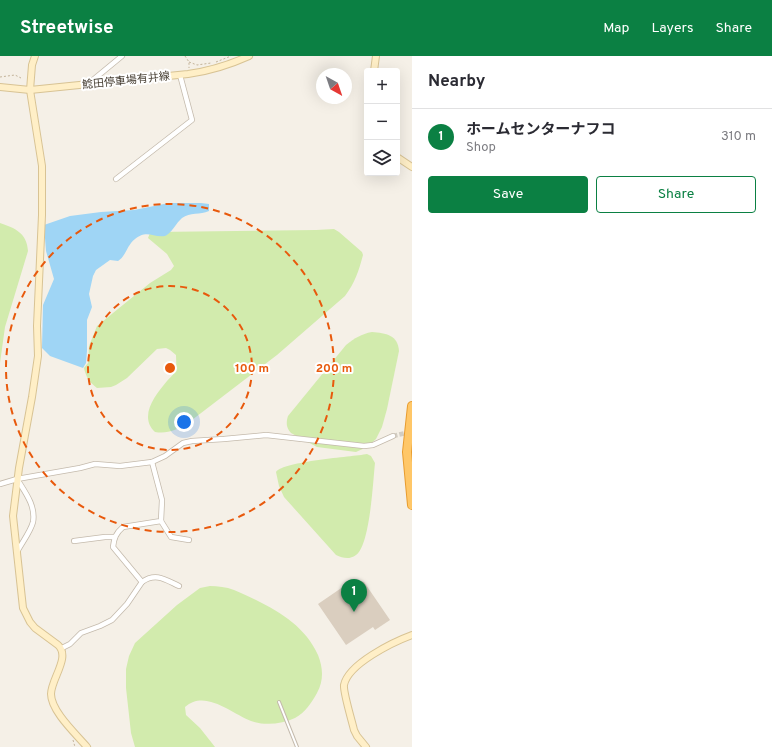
<!DOCTYPE html>
<html lang="en">
<head>
<meta charset="utf-8">
<style>
	:root { --surface:#fff; --page:#f7f7f7; --text:#2b2b33; --muted:#7c7c81; --line:#e1e1e2; --accent:#0b8043 }
	body { margin:0; font-family:Overpass,"Noto Sans JP",sans-serif; background:var(--page); color:var(--text) }
	.controls { position:absolute; right:12px; top:12px; display:grid; overflow:hidden; border-radius:4px; box-shadow:0 4px 16px #0002 }
	.controls button { width:36px; height:36px; display:grid; place-items:center; padding:0; border:0; border-bottom:1px solid var(--line); background:var(--surface); color:var(--text); font:20px sans-serif }
	.compass { position:absolute; left:316px; top:12px; width:36px; height:36px; border-radius:50%; background:var(--surface); box-shadow:0 4px 16px #0002; rotate:140deg }
	.you { position:absolute; left:184px; top:366px; width:14px; height:14px; margin:-10px; border:3px solid #fff; border-radius:50%; background:#1a73e8; box-shadow:0 0 0 6px #1a73e833 }
	.badge { display:grid; place-items:center; width:26px; height:26px; border-radius:50%; background:var(--accent); color:#fff; font-size:13px; font-weight:700 }
	.pin { position:absolute; translate:-50% -33px; filter:drop-shadow(0 1px 2px #0008) }
	.pin::after { content:''; position:absolute; top:21px; width:14px; height:12px; background:inherit; clip-path:polygon(0 0,100% 0,50% 100%) }
	.list { margin:0; padding:0; list-style:none }
	h2 { display:flex; justify-content:space-between; align-items:center; height:52px; margin:0; padding:0 16px; font-size:17px }
	h2 small { font-size:13px; font-weight:400; color:var(--muted) }
	.list li { display:grid; grid-template-columns:26px 1fr auto; gap:12px; align-items:center; box-sizing:border-box; height:56px; padding:0 16px; border-top:1px solid var(--line) }
	.list b { display:block; font-size:15px; white-space:nowrap }
	.list p { margin:0; font-size:13px; white-space:nowrap; color:var(--muted) }
	.list em { font-size:13px; font-style:normal; color:var(--muted) }
	.actions { display:flex; gap:8px; padding:12px 16px }
	.actions a { flex:1; padding:9px 0; border:1px solid var(--accent); border-radius:4px; text-align:center; font-size:14px; color:var(--accent) }
	.actions .main { background:var(--accent); color:#fff }
	.icon { flex:none; width:22px; height:22px; fill:none; stroke:currentColor; stroke-width:2; stroke-linecap:round; stroke-linejoin:round }
	.map { position:relative; flex:none; width:412px; height:691px; overflow:hidden }
	header { display:flex; align-items:center; gap:24px; box-sizing:border-box; height:56px; padding:0 20px; background:var(--accent); color:#fff }
	header strong { font-size:19px }
	nav { display:flex; gap:22px; margin-inline-start:auto; font-size:14px }
	main { display:flex }
	aside { flex:1; background:var(--surface) }
	.map>svg:first-child { display:block }
	.green { fill:#d2ebad }
	.water { fill:#9fd5f5 }
	.building { fill:#dacebf }
	.lines { fill:none; stroke-linecap:round; stroke-linejoin:round }
	.street-tunnel { stroke:#d2cdc3; stroke-width:4.5; stroke-dasharray:4.5 2; stroke-linecap:butt }
	.lane-casing { stroke:#c4baac; stroke-width:4 }
	.street-casing { stroke:#c4baac; stroke-width:6 }
	.secondary-casing { stroke:#d8c394; stroke-width:8 }
	.highway-casing { stroke:#e89c2e; stroke-width:10 }
	.path { stroke:#c3b399; stroke-width:1; stroke-dasharray:2 2; stroke-linecap:butt }
	.lane { stroke:#fff; stroke-width:2 }
	.street { stroke:#fff; stroke-width:4.5 }
	.secondary { stroke:#ffefc7; stroke-width:6 }
	.highway { stroke:#ffc768; stroke-width:8 }
	.ring { fill:none; stroke:#e8590c; stroke-width:2; stroke-dasharray:7 5 }
	.labels { text-anchor:middle; dominant-baseline:central; stroke-width:4; stroke-linejoin:round; paint-order:stroke }
	.street-label { font-size:11px; fill:#484035; stroke:#fff }
	.centre { fill:#e8590c; stroke:#fff; stroke-width:2 }
	.ring-label { font-size:12px; text-anchor:middle; font-weight:bold; fill:#e8590c; stroke:#fff; stroke-width:4; stroke-linejoin:round; paint-order:stroke }
</style>
</head>
<body>
<header>
<strong>Streetwise</strong>
<nav><a>Map</a><a>Layers</a><a>Share</a></nav>
</header>
<main>
<div class="map">
<svg width="412" height="691" viewBox="0 0 412 691">
	<rect width="100%" height="100%" fill="#f5f0e7"/>
	<!-- green -->
	<g class="green">
		<path d="M0 167C15 172 27 177 28 195L5 271 0 307Z"/>
		<path d="M334 173 339 176 362 196 363 199C359 214 355 227 345 240L277 299 188 367C176 374 168 378 155 376 138 360 156 338 167 325 170 322 174 318 175 315 177 311 176 304 176 299L170 294 166 292 157 293 127 322 116 329 111 331 97 332C89 326 86 321 84 312L88 307 89 290 97 270 150 227 171 214 174 210 167 198 148 182 150 177 155 176 316 174Z"/>
		<path d="M372 276C386 277 398 279 399 295L387 353 382 371 376 383 367 391 356 396 317 391 291 377C286 372 286 366 288 360L346 289C355 282 361 278 372 276Z"/>
		<path d="M367 398 371 400 375 407C373 425 370 490 356 499 349 504 343 502 336 499L284 441 279 430 276 416C284 405 351 401 367 398Z"/>
		<path d="M210 530C218 530 226 531 234 534 242 537 249 541 256 544 282 557 306 572 318 599 323 612 324 624 317 637 312 646 305 657 295 662 282 668 265 670 251 665 231 657 205 633 185 651L186 659 200 672 215 691H135L131 677 126 632V613L129 600 135 587 177 549 200 532Z"/>
	</g>
	<!-- water -->
	<path class="water" d="M169 147H201L209 148V155C200 159 190 156 182 162 177 166 170 179 165 180 153 182 147 173 135 183 127 189 126 200 118 205L110 204 96 214 93 220 89 238 92 251 87 264V295L86 307 83 312 50 300 42 292 43 249 54 223 46 195 44 169 70 160 101 156 134 154Z"/>
	<!-- building -->
	<path class="building" d="M353 524 364 526 390 564 375 574 373 571 346 589 318 548Z"/>
	<g class="lines">
		<!-- street-tunnel -->
		<path class="street-tunnel" d="M393 380 410 376"/>
		<!-- lane casing -->
		<g class="lane-casing">
			<path id="lane" d="M279 646 297 691"/>
		</g>
		<!-- street casing -->
		<g class="street-casing">
			<g id="street">
				<path d="M88 28 122 0"/>
				<path d="M116 123 192 64 180 19"/>
				<path d="M0 428 17 423 80 412 95 408 120 410 152 406 165 400 183 387 192 385 224 383 266 379 364 390 373 389 393 380"/>
				<path d="M161 465 171 481 189 484"/>
				<path d="M74 485 105 481H115"/>
				<path d="M17 496C21 488 31 475 33 466 36 450 25 436 17 423"/>
				<path d="M142 526C156 516 166 524 179 530"/>
				<path d="M62 592 70 588 81 577 100 570 112 564 127 548 142 526 113 491C114 482 116 477 123 471L161 465 162 444 152 406"/>
			</g>
		</g>
		<!-- secondary casing -->
		<g class="secondary-casing">
			<g id="secondary">
				<path d="M35 0 32 9 30 34 42 110V159L37 270 38 300 32 341 19 412 13 460 23 552 30 566 35 572 58 589C71 601 51 623 51 638 51 655 76 678 87 691"/>
				<path d="M374 15 376 0"/>
				<path d="M0 31 30 34 188 18C210 15 229 9 249 0"/>
				<path d="M397 101 412 111"/>
				<path d="M366 691 357 680 354 674C352 665 343 636 344 629 348 608 393 586 412 579"/>
			</g>
		</g>
		<!-- highway casing -->
		<g class="highway-casing">
			<path id="highway" d="M412 350 407 396 412 449"/>
		</g>
		<!-- path -->
		<g class="path">
			<path d="M185 0 189 6V12"/>
			<path d="M189 6 197 9 211 7"/>
			<path d="M216 6 231 0"/>
			<path d="M0 21 15 19 21 22"/>
			<path d="M73 684 75 691"/>
		</g>
		<!-- lane -->
		<use href="#lane" class="lane"/>
		<!-- street -->
		<use href="#street" class="street"/>
		<!-- secondary -->
		<use href="#secondary" class="secondary"/>
		<!-- highway -->
		<use href="#highway" class="highway"/>
	</g>
	<!-- distance rings -->
	<g class="ring">
		<circle cx="170" cy="312" r="82"/>
		<circle cx="170" cy="312" r="164"/>
	</g>
	<g class="labels">
		<!-- street labels -->
		<g class="street-label">
			<text transform="translate(126 25) rotate(-6)">鯰田停車場有井線</text>
		</g>
	</g>
	<circle cx="170" cy="312" r="6" class="centre"/>
	<g class="ring-label">
		<text x="252" y="316">100 m</text>
		<text x="334" y="316">200 m</text>
	</g>
</svg>
<div class="controls">
<button>+</button>
<button>−</button>
<button><svg class="icon" aria-label="layers" viewBox="0 0 24 24"><path d="M12 4l9 5-9 5-9-5zM3 14l9 5 9-5"/></svg></button>
</div>
<svg class="compass" viewBox="-18 -18 36 36"><path d="M0-13l5 13h-10z" fill="#e53935"/><path d="M0 13l5-13h-10z" fill="#7c7c81"/></svg>
<div class="you"></div>
<div class="pin badge" style="left:354px;top:556px">1</div>
</div>
<aside>
<h2>Nearby<small></small></h2>
<ul class="list">
<li><span class="badge">1</span><div><b>ホームセンターナフコ</b><p>Shop</p></div><em>310 m</em></li>
</ul>
<div class="actions"><a class="main">Save</a><a>Share</a></div>
</aside>
</main>
</body>
</html>
